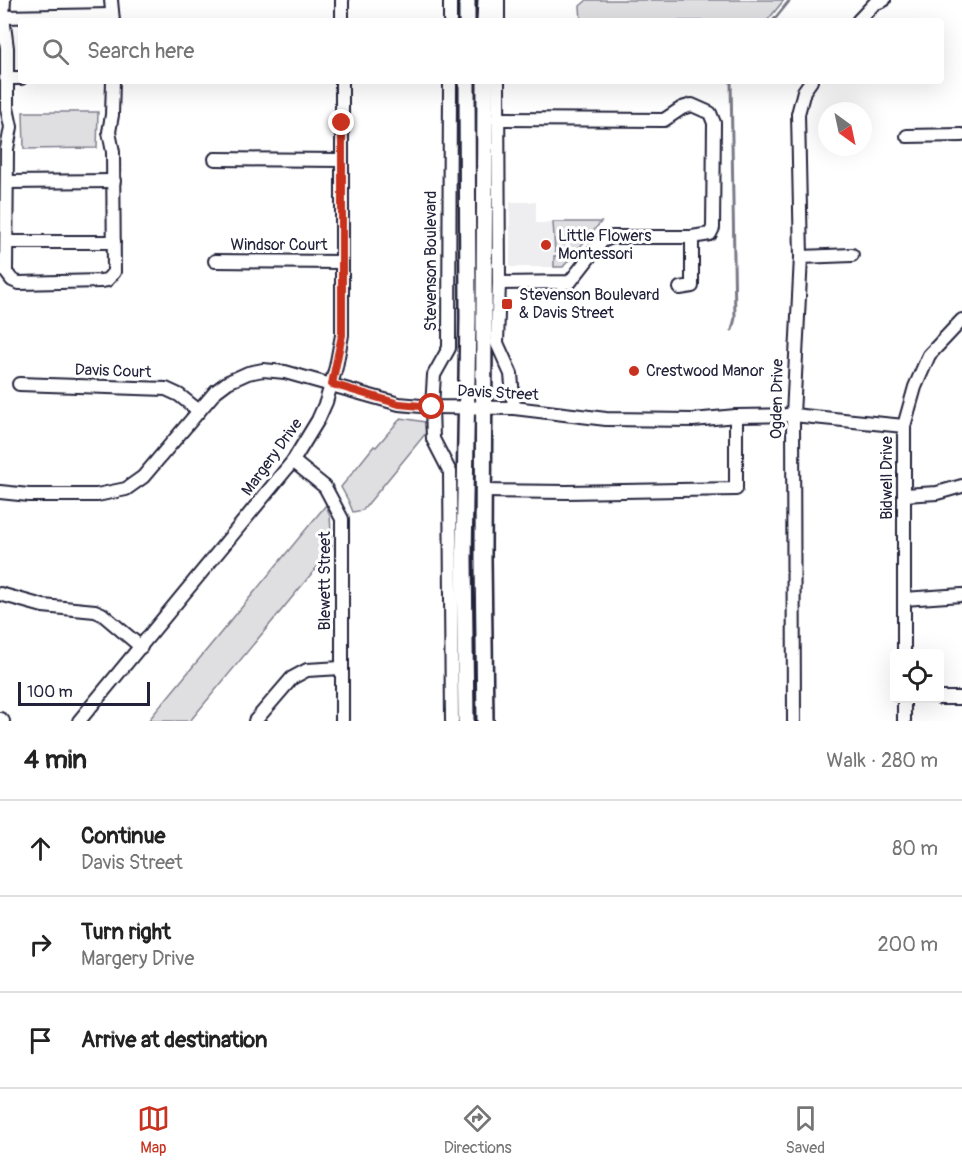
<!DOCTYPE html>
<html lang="en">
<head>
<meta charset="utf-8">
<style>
	:root { --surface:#fff; --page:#f2f2f2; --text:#222; --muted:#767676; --line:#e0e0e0; --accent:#c8321e }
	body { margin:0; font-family:Pangolin,sans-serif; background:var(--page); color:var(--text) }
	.controls { position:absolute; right:18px; bottom:18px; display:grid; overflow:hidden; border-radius:6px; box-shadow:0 6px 24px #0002 }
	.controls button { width:54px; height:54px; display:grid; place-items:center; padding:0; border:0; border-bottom:2px solid var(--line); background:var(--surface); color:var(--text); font:30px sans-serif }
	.compass { position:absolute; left:818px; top:102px; width:54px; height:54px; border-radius:50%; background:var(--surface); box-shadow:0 6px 24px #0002; rotate:147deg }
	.scale { position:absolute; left:18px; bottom:15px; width:132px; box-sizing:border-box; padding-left:6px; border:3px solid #22223b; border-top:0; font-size:16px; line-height:21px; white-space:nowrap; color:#22223b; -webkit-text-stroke:4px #fff; paint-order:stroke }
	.stop { position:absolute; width:18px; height:18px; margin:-14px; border:4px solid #c8321e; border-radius:50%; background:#fff }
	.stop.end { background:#c8321e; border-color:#fff; box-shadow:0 2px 6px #0008 }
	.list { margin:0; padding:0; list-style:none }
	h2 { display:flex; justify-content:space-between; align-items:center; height:78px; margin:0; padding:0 24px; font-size:26px }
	h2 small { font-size:20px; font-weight:400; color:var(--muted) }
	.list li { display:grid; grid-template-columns:39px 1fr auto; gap:18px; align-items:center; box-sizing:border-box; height:96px; padding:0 24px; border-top:2px solid var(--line) }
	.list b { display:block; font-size:22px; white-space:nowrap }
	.list p { margin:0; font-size:20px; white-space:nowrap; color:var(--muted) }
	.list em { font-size:20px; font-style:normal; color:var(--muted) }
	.icon { flex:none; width:33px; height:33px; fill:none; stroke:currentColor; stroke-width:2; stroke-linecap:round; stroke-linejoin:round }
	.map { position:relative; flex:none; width:962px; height:721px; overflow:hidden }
	.search { position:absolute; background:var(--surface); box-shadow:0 6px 24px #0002; left:18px; right:18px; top:18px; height:66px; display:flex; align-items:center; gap:15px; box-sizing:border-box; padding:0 21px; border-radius:6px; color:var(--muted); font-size:22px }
	.sheet { height:366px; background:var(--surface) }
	nav { display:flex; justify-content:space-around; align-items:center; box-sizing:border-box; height:84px; border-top:2px solid var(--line); background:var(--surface); font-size:16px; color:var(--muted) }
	nav a { display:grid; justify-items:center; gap:3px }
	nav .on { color:var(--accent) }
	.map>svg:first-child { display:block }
	.built { fill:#eeeef1 }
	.green { fill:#dfdfe2; stroke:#80808e; stroke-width:1.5 }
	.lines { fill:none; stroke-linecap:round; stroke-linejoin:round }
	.stream { stroke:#7a7a88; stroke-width:3 }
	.minor-casing { stroke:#22223b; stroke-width:16 }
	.major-casing { stroke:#22223b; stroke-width:20 }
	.minor { stroke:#fff; stroke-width:12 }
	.major { stroke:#fff; stroke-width:15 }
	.route { stroke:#c8321e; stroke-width:8 }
	.poi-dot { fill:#c8321e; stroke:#fff; stroke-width:2 }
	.labels { text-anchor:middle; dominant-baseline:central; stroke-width:6; stroke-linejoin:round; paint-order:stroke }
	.poi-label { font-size:16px; fill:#22223b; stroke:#fff; text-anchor:start }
	.street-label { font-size:16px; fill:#22223b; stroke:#fff }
</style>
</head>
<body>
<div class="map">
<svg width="962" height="721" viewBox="0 0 962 721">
	<rect width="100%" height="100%" fill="#fff"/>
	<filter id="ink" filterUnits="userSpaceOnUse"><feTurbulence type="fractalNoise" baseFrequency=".0167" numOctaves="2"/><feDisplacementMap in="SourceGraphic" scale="12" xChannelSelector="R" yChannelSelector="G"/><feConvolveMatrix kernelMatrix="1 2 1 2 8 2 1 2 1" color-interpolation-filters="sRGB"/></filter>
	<g filter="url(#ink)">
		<!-- built -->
		<path class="built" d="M510 202H536V223L601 222 563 267H510Z"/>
		<!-- green -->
		<g class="green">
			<path d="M587 0H784L767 21H581L580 6Z"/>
			<path d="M23 112H98L97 148 24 149Z"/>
			<path d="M553 222H601L563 267H554V256H559V252H555Z"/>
			<path d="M401 418 425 422 426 433 363 510 353 512 348 500 341 487 374 446 376 447Z"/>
			<path d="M326 505 330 516 332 549 190 721H148Z"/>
		</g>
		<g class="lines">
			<!-- stream -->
			<g class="stream">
				<path d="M773 21 790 0"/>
				<path d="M731 81 735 318 732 330"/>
			</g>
			<!-- minor casing -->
			<g class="minor-casing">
				<g id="minor">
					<path d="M4 0 3 17 7 48V108L11 127 7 149 6 272 12 280 19 283 101 281 107 280 114 272 113 152 109 132 112 115 113 81"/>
					<path d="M111 0 113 21"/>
					<path d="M3 17 111 15"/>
					<path d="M342 21V0"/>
					<path d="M450 21V0"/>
					<path d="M498 21V0"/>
					<path d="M858 21 874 4 884 0"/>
					<path d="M6 78H21"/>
					<path d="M450 81 449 348 434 375 432 407 433 439 450 472 452 721"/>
					<path d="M498 81 499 283 497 343 511 374 514 408"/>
					<path d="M497 119 664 120 682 108 692 105 710 113 714 123 713 228 710 234 692 237H612L602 241 570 282 499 283"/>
					<path d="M907 136 962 135"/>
					<path d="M215 159 342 160"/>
					<path d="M7 182 114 181"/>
					<path d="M7 242H114"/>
					<path d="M801 257 852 255"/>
					<path d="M215 261 342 262"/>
					<path d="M680 288 692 286V237"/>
					<path d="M19 384 166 389 179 395 199 411"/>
					<path d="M293 461 325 487 342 519V721"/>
					<path d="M483 491 567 492 736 489V416"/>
					<path d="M0 492 29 495H97L126 489 143 477 216 391 228 382 248 373 263 370 285 372 399 404 432 407 514 408 606 419 693 420 736 416 793 415 904 426"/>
					<path d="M904 495 937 493 962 486"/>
					<path d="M0 594 43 606 95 611 102 614 141 647"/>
					<path d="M904 599 962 595"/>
					<path d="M904 654V426L915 387 929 355 962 320"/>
					<path d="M904 698V721"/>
					<path d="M940 698H962"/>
					<path d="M0 719 3 721"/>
					<path d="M79 721 293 461 318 420 326 402 336 367 342 335V81"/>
					<path d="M255 721 292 678 307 670 341 668"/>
					<path d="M794 721 793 415 801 257 798 114 804 91 811 81"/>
				</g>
			</g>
			<!-- major casing -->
			<g class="major-casing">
				<g id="major">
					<path d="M467 0V21"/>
					<path d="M485 21 486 0"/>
					<path d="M466 721 464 559 468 318 467 81"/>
					<path d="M485 721 483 559 485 81"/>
				</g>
			</g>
			<!-- minor -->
			<use href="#minor" class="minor"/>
			<!-- major -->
			<use href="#major" class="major"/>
		</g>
	</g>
	<g class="lines" filter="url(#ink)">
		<!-- route -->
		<path class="route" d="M342 123V335L332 384 399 404 432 407"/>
	</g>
	<!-- markers -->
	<g class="poi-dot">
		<circle cx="546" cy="245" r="6"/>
		<rect x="501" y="298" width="12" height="12" rx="3"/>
		<circle cx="634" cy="371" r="6"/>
	</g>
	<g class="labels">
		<!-- poi labels -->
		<g class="poi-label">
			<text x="558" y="236">Little Flowers<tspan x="558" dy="18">Montessori</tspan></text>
			<text x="519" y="295">Stevenson Boulevard<tspan x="519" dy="18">&amp; Davis Street</tspan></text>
			<text x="646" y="371">Crestwood Manor</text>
		</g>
		<!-- street labels -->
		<g class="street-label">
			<text x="279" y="245">Windsor Court</text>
			<text transform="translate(431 261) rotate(-90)">Stevenson Boulevard</text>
			<text transform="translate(113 371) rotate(2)">Davis Court</text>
			<text transform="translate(498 393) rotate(3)">Davis Street</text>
			<text transform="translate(777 399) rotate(-89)">Ogden Drive</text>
			<text transform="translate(272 457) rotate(-54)">Margery Drive</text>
			<text transform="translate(887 478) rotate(-90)">Bidwell Drive</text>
			<text transform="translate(325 581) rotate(-90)">Blewett Street</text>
		</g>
	</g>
</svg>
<div class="controls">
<button><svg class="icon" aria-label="locate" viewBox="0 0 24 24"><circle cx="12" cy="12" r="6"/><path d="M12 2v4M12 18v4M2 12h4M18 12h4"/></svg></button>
</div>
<svg class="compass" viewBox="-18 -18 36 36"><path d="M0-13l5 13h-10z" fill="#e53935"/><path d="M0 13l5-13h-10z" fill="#767676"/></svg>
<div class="scale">100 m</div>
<div class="stop" style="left:432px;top:407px"></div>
<div class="stop end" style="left:342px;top:123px"></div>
<div class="search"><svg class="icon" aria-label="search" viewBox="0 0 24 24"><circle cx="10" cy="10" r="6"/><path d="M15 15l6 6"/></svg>Search here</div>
</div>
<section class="sheet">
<h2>4 min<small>Walk · 280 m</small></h2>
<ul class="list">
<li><svg class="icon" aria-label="ahead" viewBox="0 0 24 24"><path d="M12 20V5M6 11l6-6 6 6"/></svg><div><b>Continue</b><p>Davis Street</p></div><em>80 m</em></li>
<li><svg class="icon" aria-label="right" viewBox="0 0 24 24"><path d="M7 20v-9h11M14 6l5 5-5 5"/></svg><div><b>Turn right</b><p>Margery Drive</p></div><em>200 m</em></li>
<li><svg class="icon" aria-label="arrive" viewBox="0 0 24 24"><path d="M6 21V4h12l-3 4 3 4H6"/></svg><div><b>Arrive at destination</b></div></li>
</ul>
</section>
<nav>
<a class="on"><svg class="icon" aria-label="map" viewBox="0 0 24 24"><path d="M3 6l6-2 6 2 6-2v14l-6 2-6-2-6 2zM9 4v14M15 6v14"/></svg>Map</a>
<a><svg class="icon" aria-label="directions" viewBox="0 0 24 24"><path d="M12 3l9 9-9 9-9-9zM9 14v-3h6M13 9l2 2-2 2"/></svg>Directions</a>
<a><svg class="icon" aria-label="saved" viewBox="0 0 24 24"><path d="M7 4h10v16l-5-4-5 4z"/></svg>Saved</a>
</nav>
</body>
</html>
